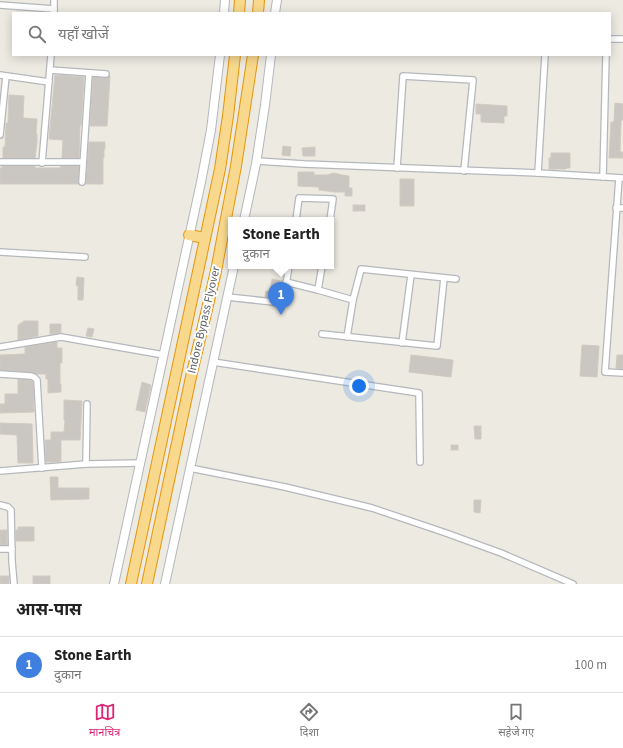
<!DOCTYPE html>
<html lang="hi">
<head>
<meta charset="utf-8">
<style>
	:root { --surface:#fff; --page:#f6f6f6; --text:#222; --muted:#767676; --line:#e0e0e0; --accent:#db2777 }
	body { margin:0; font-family:"Source Sans 3","Noto Sans Devanagari",sans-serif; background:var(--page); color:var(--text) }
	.you { position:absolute; left:359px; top:386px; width:14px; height:14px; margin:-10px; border:3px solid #fff; border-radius:50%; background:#1a73e8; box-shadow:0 0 0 6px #1a73e833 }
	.badge { display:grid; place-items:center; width:26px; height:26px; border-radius:50%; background:var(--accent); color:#fff; font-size:13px; font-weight:700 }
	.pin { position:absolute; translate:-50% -33px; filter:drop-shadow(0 1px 2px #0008) }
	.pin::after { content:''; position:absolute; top:21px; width:14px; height:12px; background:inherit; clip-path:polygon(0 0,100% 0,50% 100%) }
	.popup { position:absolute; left:228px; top:217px; width:106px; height:52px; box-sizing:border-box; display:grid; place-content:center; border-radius:0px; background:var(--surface); filter:drop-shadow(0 1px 3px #0005); font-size:13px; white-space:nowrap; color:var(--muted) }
	.popup b { font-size:15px; color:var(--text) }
	.popup::after { content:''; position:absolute; left:50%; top:100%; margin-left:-8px; border:8px solid transparent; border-top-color:var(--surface) }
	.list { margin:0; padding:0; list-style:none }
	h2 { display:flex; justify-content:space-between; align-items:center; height:52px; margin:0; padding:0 16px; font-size:17px }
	h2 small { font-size:13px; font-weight:400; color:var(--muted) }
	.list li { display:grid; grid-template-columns:26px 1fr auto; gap:12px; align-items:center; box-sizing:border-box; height:56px; padding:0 16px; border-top:1px solid var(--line) }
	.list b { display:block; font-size:15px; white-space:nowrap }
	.list p { margin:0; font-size:13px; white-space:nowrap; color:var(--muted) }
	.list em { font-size:13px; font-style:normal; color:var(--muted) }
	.icon { flex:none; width:22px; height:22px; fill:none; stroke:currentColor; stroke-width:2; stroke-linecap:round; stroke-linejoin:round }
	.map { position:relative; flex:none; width:623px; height:584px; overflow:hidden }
	.search { position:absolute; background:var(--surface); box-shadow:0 2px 10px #0003; left:12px; right:12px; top:12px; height:44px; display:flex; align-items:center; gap:10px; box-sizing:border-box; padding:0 14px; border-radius:0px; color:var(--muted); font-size:15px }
	.sheet { height:108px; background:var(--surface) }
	nav { display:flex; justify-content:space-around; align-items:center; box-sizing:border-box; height:56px; border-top:1px solid var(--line); background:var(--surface); font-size:11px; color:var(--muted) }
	nav a { display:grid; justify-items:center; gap:2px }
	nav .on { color:var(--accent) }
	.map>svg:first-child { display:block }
	.building { fill:#cac6c1; stroke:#d1cbc0 }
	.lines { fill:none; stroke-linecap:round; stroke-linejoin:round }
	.street-casing { stroke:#b4b8bc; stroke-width:8 }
	.secondary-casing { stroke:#b3b7bc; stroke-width:10 }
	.highway-casing { stroke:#e59609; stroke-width:12 }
	.street { stroke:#fff; stroke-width:5.5 }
	.secondary { stroke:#fff; stroke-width:8 }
	.highway { stroke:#f8d88d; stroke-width:10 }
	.labels { text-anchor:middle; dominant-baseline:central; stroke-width:4; stroke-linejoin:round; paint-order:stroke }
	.street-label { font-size:12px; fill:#5a5e62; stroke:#fff }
</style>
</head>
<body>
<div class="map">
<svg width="623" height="584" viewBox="0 0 623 584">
	<rect width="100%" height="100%" fill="#edeae2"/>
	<!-- building -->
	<g class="building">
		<path d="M55 75 84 77 81 125H80L79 158H62L63 140 49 139Z"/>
		<path d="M110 76 107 126H90L93 77 106 78Z"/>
		<path d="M9 95 24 96 23 118 37 119 36 134H37V142L35 158H3V147H5L6 123H8Z"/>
		<path d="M615 103 623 104V120H621L620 152H623V158H609L611 122H614Z"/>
		<path d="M476 104 507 106V116H504V123L481 122V114H476Z"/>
		<path d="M89 142H105V149H104V158H103V184H86Z"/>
		<path d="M283 146 291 147 290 156 282 155Z"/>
		<path d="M315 147V156H303L302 148Z"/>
		<path d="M551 153H570V168H566V169H549V158H551Z"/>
		<path d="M2 166H35V168H60V167L62 166H79L78 184H0V168H2Z"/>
		<path d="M298 172H314V175H327L334 173 342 175 349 176V188H352V196H345V192H335L319 190V187L298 186Z"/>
		<rect x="400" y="179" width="14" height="27"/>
		<rect x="353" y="205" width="12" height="6"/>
		<path d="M77 277 84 278 83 300H78V286L76 285Z"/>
		<path d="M272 279 282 281 279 298 265 297 266 291 270 292Z"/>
		<path d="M23 321H38V336L18 340V325H20V323H23Z"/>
		<path d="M50 324H61V333L50 334Z"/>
		<path d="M88 328 94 329 92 337 86 336Z"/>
		<path d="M57 342V348H62V363H60V384H61V392L48 393V379H46V374H37L31 372 0 370V355L25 354V347Z"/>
		<path d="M582 345 599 346 597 377 580 376Z"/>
		<path d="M411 355 453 360 451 377 409 372Z"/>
		<path d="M617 355H623V369L616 368Z"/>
		<path d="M18 379 30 380 33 382 34 412 0 413V404H5V394H18Z"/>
		<path d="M142 382 151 385 145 412 136 410Z"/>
		<path d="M64 400 82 401 80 440H61V462H46L45 440H51V432H64L65 420H64Z"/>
		<path d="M0 423 32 424 33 463H18L17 435 0 434Z"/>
		<path d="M474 426H481V439H475Z"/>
		<rect x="451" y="445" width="7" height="5"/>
		<path d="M50 477H58V488H89V499L51 500Z"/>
		<path d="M474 500H481L480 513 474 512Z"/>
		<path d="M18 527H34V541H16V530H18Z"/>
		<rect x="0" y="530" width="7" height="15"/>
		<rect x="0" y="576" width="9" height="8"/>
		<rect x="33" y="576" width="17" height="8"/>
	</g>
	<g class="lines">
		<!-- street casing -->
		<g class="street-casing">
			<g id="street">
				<path d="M0 5 54 9"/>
				<path d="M54 12V0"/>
				<path d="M610 39H623"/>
				<path d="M50 70 106 74"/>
				<path d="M0 75 49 82"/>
				<path d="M0 135 6 76"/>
				<path d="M257 161 304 164 538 173 623 178"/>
				<path d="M0 162H83"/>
				<path d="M42 163 51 55"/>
				<path d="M397 168 403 76 473 80 464 171"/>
				<path d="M538 173 545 55"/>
				<path d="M603 177 606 55"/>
				<path d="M619 178 605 372 623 373"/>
				<path d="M82 182 89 73"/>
				<path d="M616 208H623"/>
				<path d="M296 220 299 198 333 199 330 220"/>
				<path d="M0 252 85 257"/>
				<path d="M286 282 318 290 353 300"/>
				<path d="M318 290 322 266"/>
				<path d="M227 297 283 303 289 266"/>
				<path d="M322 334 437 346 444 278"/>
				<path d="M347 337 353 300 361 269 456 279"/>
				<path d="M402 343 411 275"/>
				<path d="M0 347 61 337 164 355"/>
				<path d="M213 362 419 393 420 462"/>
				<path d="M0 374 31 376 34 377 37 380 42 468"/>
				<path d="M86 464 87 404"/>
				<path d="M190 468 285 487 372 508 446 533 501 553 573 584"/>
				<path d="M0 471 86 464 140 463"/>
				<path d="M0 505 8 507 11 510 12 561 14 584"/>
				<path d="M0 549H12"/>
			</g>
		</g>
		<!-- secondary casing -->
		<g class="secondary-casing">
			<g id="secondary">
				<path d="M224 13 225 0"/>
				<path d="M275 13 277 0"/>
				<path d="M244 220 256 164 265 105 271 55"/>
				<path d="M114 584 201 182 211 130 220 55"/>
				<path d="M165 584 234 266"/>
			</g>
		</g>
		<!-- highway casing -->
		<g class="highway-casing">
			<g id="highway">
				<path d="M239 13 240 0"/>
				<path d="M258 13 259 0"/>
				<path d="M189 235 205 238"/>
				<path d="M131 584 220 169 228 116 235 55"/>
				<path d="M147 584 191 377 216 271 236 166 253 55"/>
			</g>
		</g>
		<!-- street -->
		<use href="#street" class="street"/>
		<!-- secondary -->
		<use href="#secondary" class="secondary"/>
		<!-- highway -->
		<use href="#highway" class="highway"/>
	</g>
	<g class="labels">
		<!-- street labels -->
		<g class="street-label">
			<text transform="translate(204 320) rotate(-77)">Indore Bypass Flyover</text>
		</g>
	</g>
</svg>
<div class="you"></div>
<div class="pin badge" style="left:281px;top:315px;background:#3f7fe0">1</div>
<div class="popup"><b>Stone Earth</b>दुकान</div>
<div class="search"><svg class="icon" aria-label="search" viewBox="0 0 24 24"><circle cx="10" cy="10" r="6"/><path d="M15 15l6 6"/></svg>यहाँ खोजें</div>
</div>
<section class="sheet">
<h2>आस-पास<small></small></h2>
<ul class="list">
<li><span class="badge" style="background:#3f7fe0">1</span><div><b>Stone Earth</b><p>दुकान</p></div><em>100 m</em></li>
</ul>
</section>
<nav>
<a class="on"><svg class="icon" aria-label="map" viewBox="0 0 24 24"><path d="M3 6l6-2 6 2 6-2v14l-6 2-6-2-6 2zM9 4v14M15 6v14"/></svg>मानचित्र</a>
<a><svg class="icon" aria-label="directions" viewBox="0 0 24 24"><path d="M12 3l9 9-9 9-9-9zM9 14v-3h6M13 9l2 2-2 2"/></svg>दिशा</a>
<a><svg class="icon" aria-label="saved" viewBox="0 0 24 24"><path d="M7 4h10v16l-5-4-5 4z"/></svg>सहेजे गए</a>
</nav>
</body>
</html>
